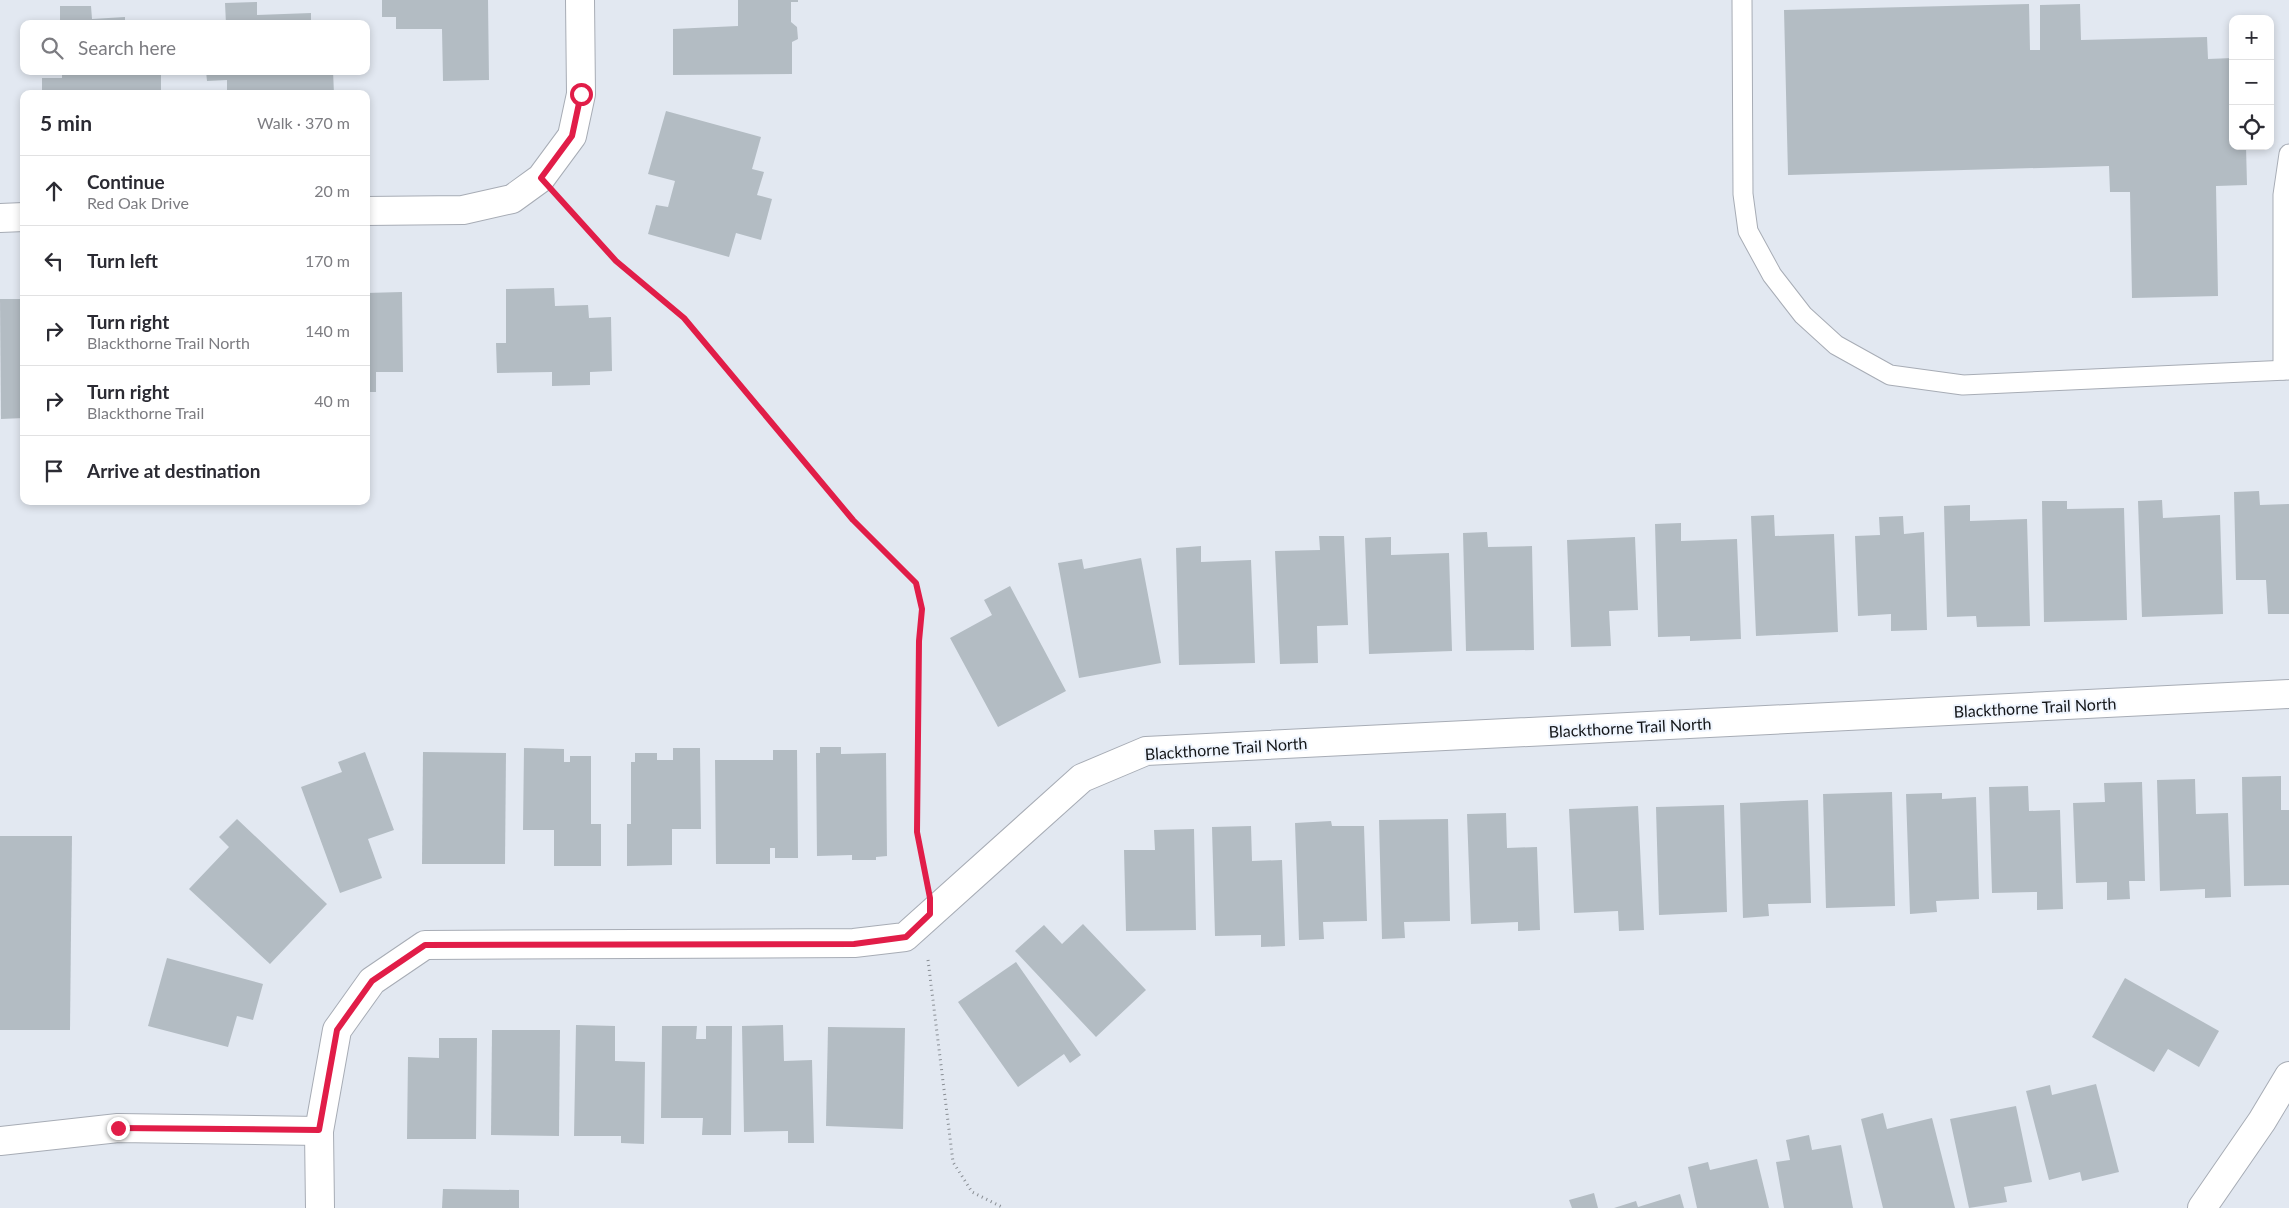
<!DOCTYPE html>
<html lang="en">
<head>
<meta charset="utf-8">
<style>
	:root { --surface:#fff; --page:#f7f7f7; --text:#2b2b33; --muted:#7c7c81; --line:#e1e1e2 }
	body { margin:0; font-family:Lato,sans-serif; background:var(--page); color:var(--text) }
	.controls { position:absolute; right:15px; top:15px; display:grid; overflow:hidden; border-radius:10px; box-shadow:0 2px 8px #0003 }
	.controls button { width:45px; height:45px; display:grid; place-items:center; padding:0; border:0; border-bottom:1px solid var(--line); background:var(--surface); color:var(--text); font:25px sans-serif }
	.stop { position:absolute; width:15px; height:15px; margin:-11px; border:4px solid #e11d48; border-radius:50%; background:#fff }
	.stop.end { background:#e11d48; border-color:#fff; box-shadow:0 1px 5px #0008 }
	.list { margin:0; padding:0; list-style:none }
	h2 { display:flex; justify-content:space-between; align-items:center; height:65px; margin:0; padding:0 20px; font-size:21px }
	h2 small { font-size:16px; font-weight:400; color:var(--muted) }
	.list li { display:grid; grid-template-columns:32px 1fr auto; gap:15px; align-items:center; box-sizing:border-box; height:70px; padding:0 20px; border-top:1px solid var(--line) }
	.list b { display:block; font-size:19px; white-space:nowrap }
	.list p { margin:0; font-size:16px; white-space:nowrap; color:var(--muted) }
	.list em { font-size:16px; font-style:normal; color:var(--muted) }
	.icon { flex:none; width:28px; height:28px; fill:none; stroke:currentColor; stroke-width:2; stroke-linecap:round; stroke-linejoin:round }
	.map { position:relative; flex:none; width:2289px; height:1208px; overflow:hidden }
	.search { position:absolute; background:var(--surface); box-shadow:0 2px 8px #0003; left:20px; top:20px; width:350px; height:55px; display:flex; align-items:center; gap:12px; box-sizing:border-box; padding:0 18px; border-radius:10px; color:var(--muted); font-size:19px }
	.panel { position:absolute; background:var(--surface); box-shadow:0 2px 8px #0003; left:20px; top:90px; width:350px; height:415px; border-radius:10px }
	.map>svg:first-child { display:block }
	.building { fill:#b3bcc3 }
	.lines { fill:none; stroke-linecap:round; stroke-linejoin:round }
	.lane-casing { stroke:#a7acb5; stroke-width:21 }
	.street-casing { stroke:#a7acb5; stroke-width:30 }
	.path { stroke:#898e94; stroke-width:3; stroke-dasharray:1 4; stroke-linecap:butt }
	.lane { stroke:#fff; stroke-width:19 }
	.street { stroke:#fff; stroke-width:28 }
	.route { stroke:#e11d48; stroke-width:6 }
	.labels { text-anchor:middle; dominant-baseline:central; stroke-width:4; stroke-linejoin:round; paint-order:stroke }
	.street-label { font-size:16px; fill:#141619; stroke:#eff5fe }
</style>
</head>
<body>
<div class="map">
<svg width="2289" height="1208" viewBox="0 0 2289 1208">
	<rect width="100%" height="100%" fill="#e2e8f1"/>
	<!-- building -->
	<g class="building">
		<path d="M382 0H488L489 80 443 81 442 29H396V17H382Z"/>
		<path d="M738 0H798V2H791V22L797 27 798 39 792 42V74L673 75V29L738 26Z"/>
		<path d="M257 2V15L311 13V21L332 20V24H226L225 3Z"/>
		<path d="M2029 4 2030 50H2040V5L2080 4 2081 40 2207 37 2208 59 2233 58V146H2246L2247 185 2216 186 2218 296 2132 298 2130 192H2110L2109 166 1788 175 1784 10Z"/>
		<path d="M60 6H91L92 19 125 17V24H60Z"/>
		<path d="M62 71H161V94H42V78H62Z"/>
		<path d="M206 71H333L334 94H227V80L207 81Z"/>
		<path d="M666 111 761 137 752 169 764 172 757 195 772 199 761 240 736 233 729 257 648 234 656 205 668 207 675 181 648 174Z"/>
		<path d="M554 288 555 306 588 305 589 318 611 317 612 371 590 372V385L552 386V372L497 373 496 343H506V289Z"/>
		<path d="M402 292 403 372H376V392H366V293Z"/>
		<path d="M0 299H24V418L1 419Z"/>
		<path d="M2259 491 2260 505 2289 504V614H2268L2266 580H2236L2234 492Z"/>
		<path d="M2162 500 2163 518 2220 515 2223 614 2142 617 2138 501Z"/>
		<path d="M2042 501H2067V509L2124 508 2127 620 2044 622Z"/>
		<path d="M1970 505V521L2027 519 2030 626 1977 627 1976 616 1947 617 1944 506Z"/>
		<path d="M1774 515 1775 536 1834 534 1838 632 1756 636 1751 516Z"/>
		<path d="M1903 516 1904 534 1924 532 1927 630 1891 631V614L1858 616 1855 536 1880 535 1879 517Z"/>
		<path d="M1681 523V541L1737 539 1741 639 1690 641V636L1658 637 1655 524Z"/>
		<path d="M1487 532 1488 547 1532 546 1534 650 1466 651 1463 533Z"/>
		<path d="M1319 536H1344L1348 625 1317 626 1318 663 1280 664 1275 551 1320 550Z"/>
		<path d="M1391 537V555L1449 553 1452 651 1369 654 1365 538Z"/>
		<path d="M1635 537 1638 610 1609 611 1611 646 1571 647 1567 540Z"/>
		<path d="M1201 546V562L1251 560 1255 663 1179 665 1176 548Z"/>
		<path d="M1141 558 1161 663 1079 678 1058 563 1082 559 1084 569Z"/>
		<path d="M1010 586 1066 691 998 727 950 638 992 615 984 600Z"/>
		<path d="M820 747H841V754L886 753 887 856 876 857V860H852V855L817 856 816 753H820Z"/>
		<path d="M524 748 564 749V762H570V756H591V824H601V866H554V830H523Z"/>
		<path d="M673 748H700L701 829H672V865L627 866V824H631V762H635V753H657V760H673Z"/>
		<path d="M773 750H797L798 858H775V848H770V864H716L715 760H773Z"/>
		<path d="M365 752 394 830 368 839 382 878 340 893 301 787 342 772 338 762Z"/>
		<path d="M423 752 506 753 505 864H422Z"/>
		<path d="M2281 776V810H2289V885L2244 886 2242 777Z"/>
		<path d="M2195 779 2196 814 2228 813 2231 897 2205 898V889L2160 891 2157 780Z"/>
		<path d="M2142 782 2145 881H2129L2130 899 2107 900V882L2076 883 2073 803 2105 802 2104 783Z"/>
		<path d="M2028 786 2029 811 2060 810 2063 909 2037 910V892L1992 893 1989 787Z"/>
		<path d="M1892 792 1895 906 1826 908 1823 794Z"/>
		<path d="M1942 793V799L1976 797 1979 899 1936 901 1937 912 1910 914 1906 794Z"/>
		<path d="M1808 800 1811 903 1768 904 1769 916 1743 918 1740 803Z"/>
		<path d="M1724 805 1727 912 1659 915 1656 807Z"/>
		<path d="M1638 806 1644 930 1619 931 1618 911 1574 913 1569 809Z"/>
		<path d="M1506 813 1507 848 1537 847 1540 930 1518 931V922L1471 924 1467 814Z"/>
		<path d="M237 819 327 904 270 964 189 889 229 847 219 837Z"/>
		<path d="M1448 819 1450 921 1404 922 1405 938 1382 939 1379 820Z"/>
		<path d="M1331 821 1332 826H1364L1367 921 1323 922 1324 939 1299 940 1295 823Z"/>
		<path d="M1251 826 1252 861 1282 860 1285 946 1261 947V935L1215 936 1212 827Z"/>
		<path d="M1194 829 1196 930 1126 931 1124 850H1155L1154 830Z"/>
		<path d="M0 836H72L70 1030H0Z"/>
		<path d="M1083 924 1146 990 1096 1037 1015 951 1044 925 1062 944Z"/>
		<path d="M167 958 263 984 253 1020 237 1016 228 1047 148 1026Z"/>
		<path d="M1016 962 1081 1055 1070 1063 1064 1054 1018 1087 958 1002Z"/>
		<path d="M2125 978 2219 1031 2199 1067 2168 1049 2154 1072 2092 1037Z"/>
		<path d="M576 1025 615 1026V1061L645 1062 644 1144 621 1143V1136H574Z"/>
		<path d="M783 1025 784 1061 812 1060 814 1143H788V1131L744 1132 742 1026Z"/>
		<path d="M662 1026H697L696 1039H706V1026H732L731 1135H702L703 1118H661Z"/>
		<path d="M828 1027 905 1028 903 1129 826 1126Z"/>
		<path d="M492 1030H560L559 1136 491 1135Z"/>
		<path d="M439 1038H477L476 1139H407L408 1057 439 1058Z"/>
		<path d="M2096 1084 2119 1172 2082 1181 2080 1172 2049 1180 2026 1091 2050 1085 2052 1095Z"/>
		<path d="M2016 1106 2032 1182 2004 1187 2007 1202 1969 1208 1950 1119Z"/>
		<path d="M1883 1113 1887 1129 1932 1118 1955 1208H1883L1861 1119Z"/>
		<path d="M1809 1135 1812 1150 1841 1145 1853 1208H1784L1776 1162 1790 1160 1786 1140Z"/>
		<path d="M1757 1159 1769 1208H1697L1688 1167 1708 1162 1710 1170Z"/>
		<path d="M443 1189 519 1190V1208H442Z"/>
		<path d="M1594 1193 1598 1208H1572L1569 1200Z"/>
		<path d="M1680 1194 1684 1208H1614L1636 1201 1638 1207Z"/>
	</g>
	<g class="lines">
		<!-- lane casing -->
		<g class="lane-casing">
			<g id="lane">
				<path d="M1742 0 1743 194 1748 231 1772 275 1803 315 1836 345 1890 375 1963 385 2289 370"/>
				<path d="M2283 370V195L2289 154"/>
			</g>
		</g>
		<!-- street casing -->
		<g class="street-casing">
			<g id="street">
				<path d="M366 211 463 210 512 199 541 178 572 136 581 94 580 0"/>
				<path d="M0 218 24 217"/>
				<path d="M0 1141 118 1128 319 1131"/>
				<path d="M320 1208 319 1131 337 1030 372 981 425 945 854 943 905 937 1082 778 1146 751 2289 694"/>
				<path d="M2202 1208 2262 1121 2289 1076"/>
			</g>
		</g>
		<!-- path -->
		<g class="path">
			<path d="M563 202 616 261 684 318 853 520 916 583 922 609 919 641 917 832 925 874"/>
			<path d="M928 960 953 1162 972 1192 1004 1208"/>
		</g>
		<!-- lane -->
		<use href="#lane" class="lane"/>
		<!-- street -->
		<use href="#street" class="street"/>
	</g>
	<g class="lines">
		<!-- route -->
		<path class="route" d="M118 1128 319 1130 337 1030 372 981 425 945 854 944 906 937 930 914V898L917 832 919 641 922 609 916 583 853 520 684 318 616 261 541 178 572 136 581 94"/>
	</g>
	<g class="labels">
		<!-- street labels -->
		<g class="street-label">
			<text transform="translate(2035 707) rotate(-3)">Blackthorne Trail North</text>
			<text transform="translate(1630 727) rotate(-3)">Blackthorne Trail North</text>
			<text transform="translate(1226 748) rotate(-4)">Blackthorne Trail North</text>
		</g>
	</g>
</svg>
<div class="controls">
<button>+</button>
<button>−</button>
<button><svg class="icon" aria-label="locate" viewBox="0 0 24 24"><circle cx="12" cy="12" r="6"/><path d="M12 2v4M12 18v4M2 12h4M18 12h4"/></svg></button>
</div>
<div class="stop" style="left:581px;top:94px"></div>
<div class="stop end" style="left:118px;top:1128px"></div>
<div class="search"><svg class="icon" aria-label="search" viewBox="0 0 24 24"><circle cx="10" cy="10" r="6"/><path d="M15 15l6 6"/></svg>Search here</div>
<section class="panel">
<h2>5 min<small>Walk · 370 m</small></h2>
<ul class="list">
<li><svg class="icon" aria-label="ahead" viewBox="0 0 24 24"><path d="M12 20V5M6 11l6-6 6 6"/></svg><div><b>Continue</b><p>Red Oak Drive</p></div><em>20 m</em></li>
<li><svg class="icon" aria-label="left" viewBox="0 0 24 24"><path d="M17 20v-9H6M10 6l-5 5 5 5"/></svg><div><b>Turn left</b></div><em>170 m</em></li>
<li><svg class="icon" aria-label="right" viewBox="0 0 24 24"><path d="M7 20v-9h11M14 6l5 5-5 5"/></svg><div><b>Turn right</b><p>Blackthorne Trail North</p></div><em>140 m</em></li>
<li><svg class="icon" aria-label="right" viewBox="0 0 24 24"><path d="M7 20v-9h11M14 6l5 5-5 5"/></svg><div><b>Turn right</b><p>Blackthorne Trail</p></div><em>40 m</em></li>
<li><svg class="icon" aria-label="arrive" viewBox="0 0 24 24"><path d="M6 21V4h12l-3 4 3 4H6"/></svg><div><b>Arrive at destination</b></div></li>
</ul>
</section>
</div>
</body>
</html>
